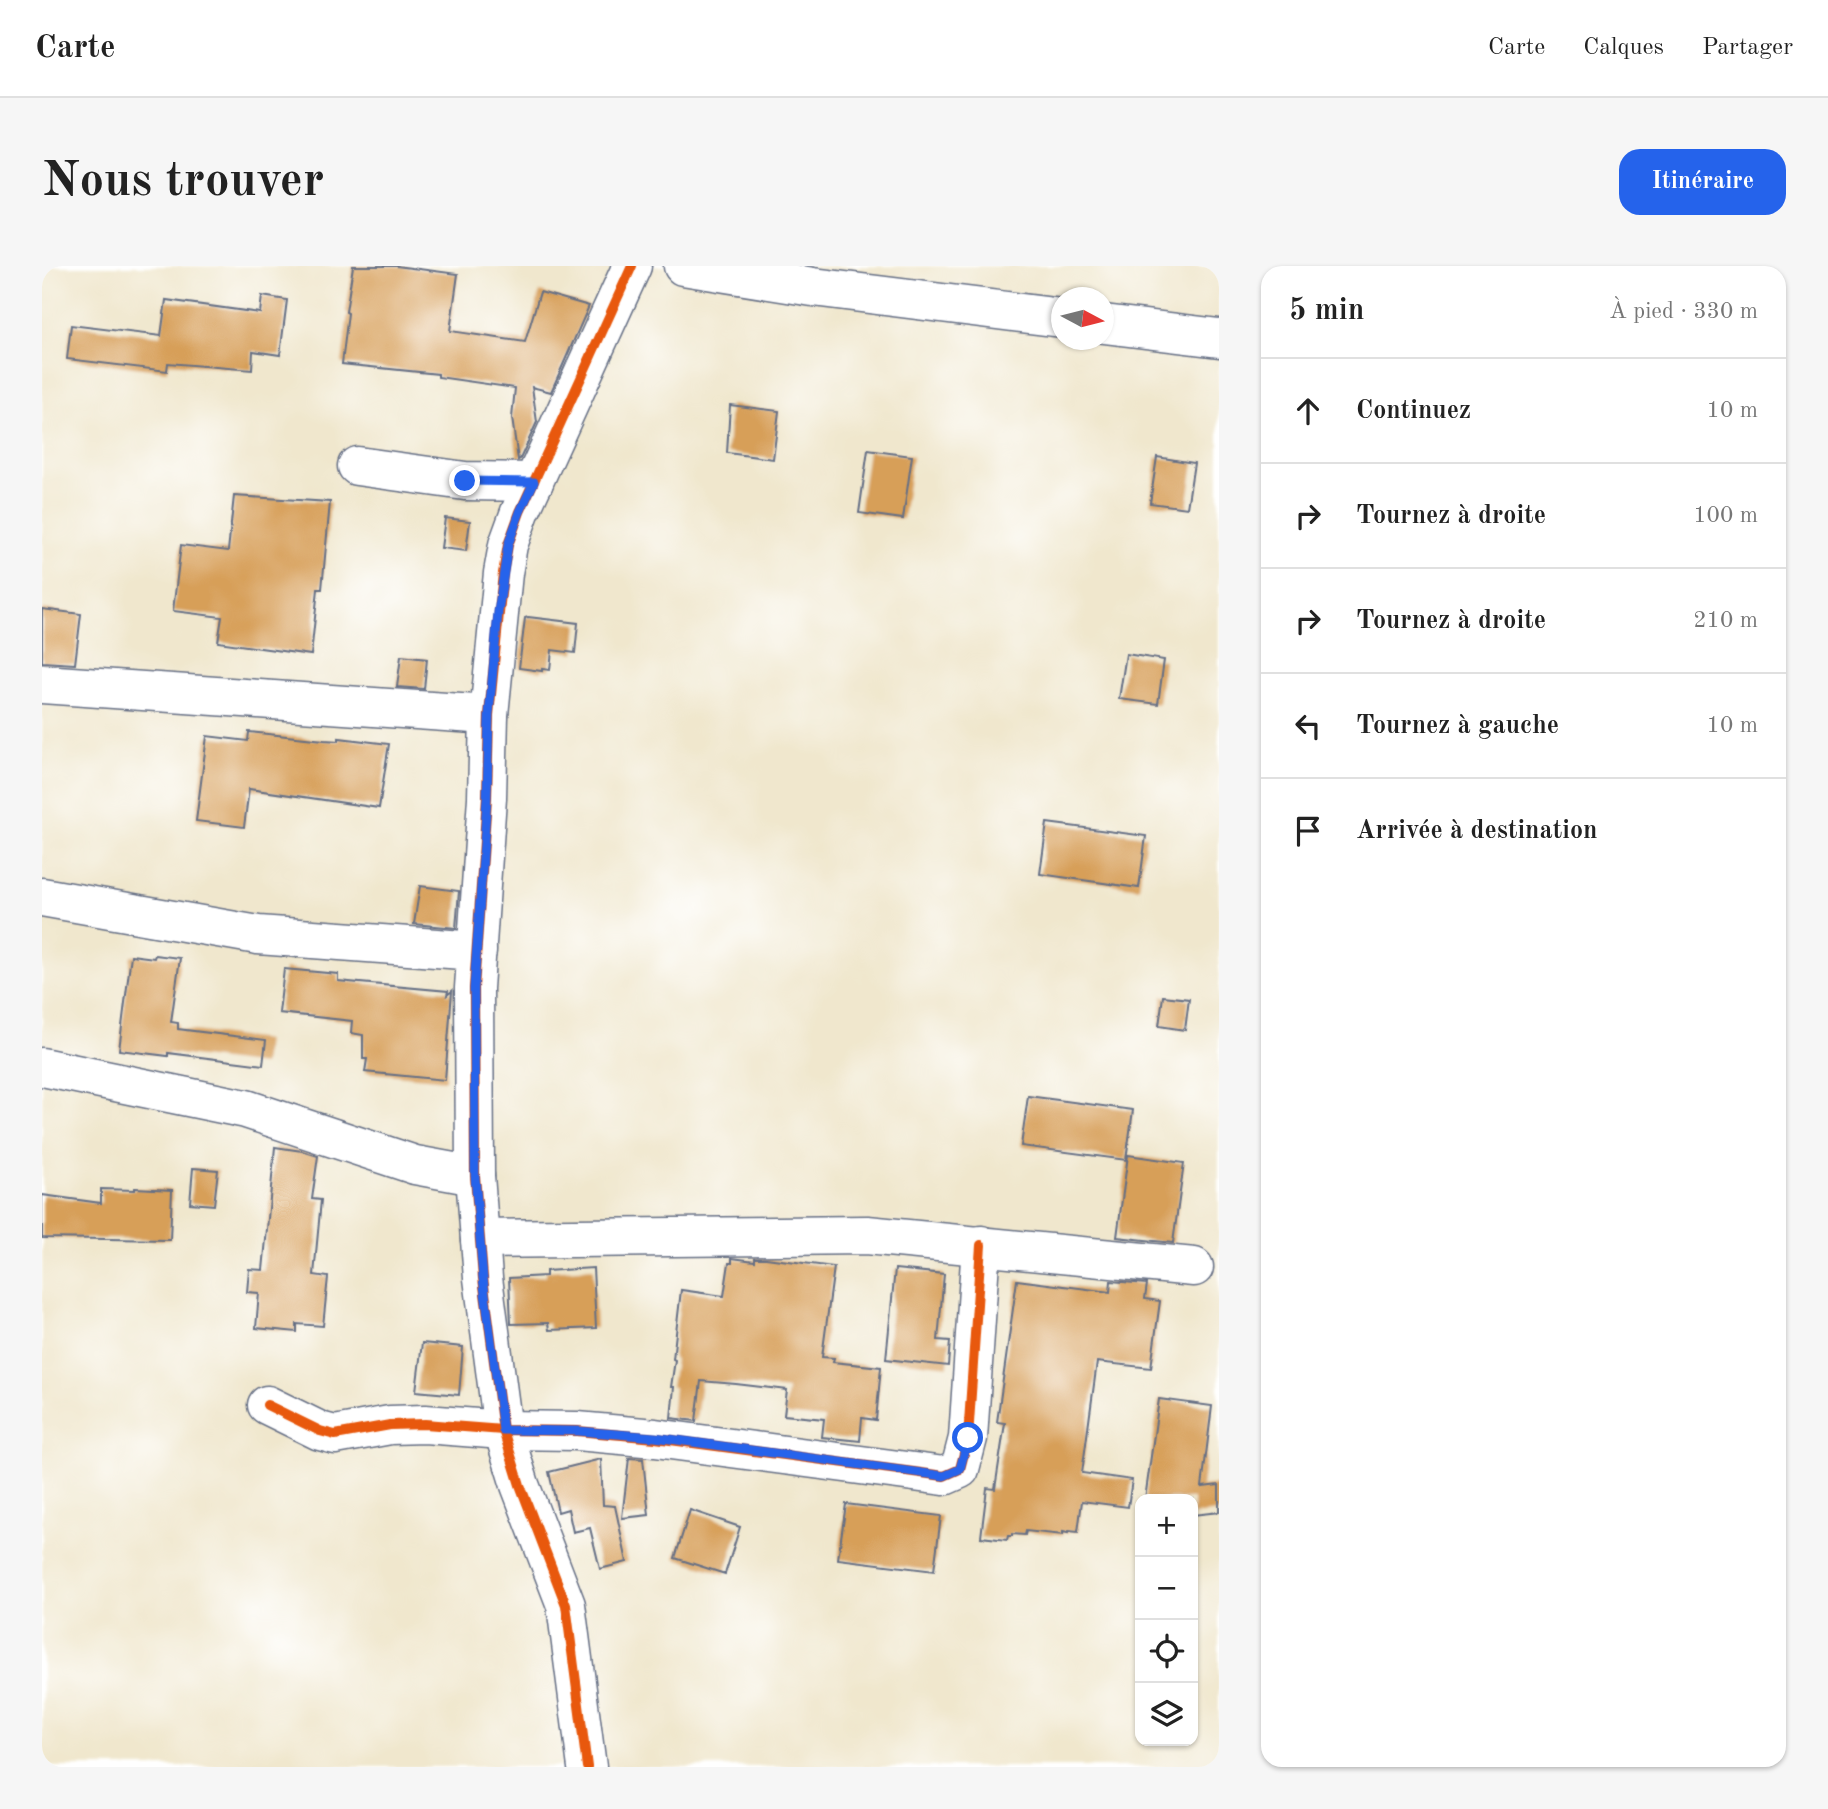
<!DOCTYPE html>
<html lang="fr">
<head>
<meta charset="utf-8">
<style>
	:root { --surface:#fff; --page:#f6f6f6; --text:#222; --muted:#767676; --line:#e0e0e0; --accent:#2563eb }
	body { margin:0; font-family:"Old Standard TT",serif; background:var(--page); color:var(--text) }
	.controls { position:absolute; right:21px; bottom:21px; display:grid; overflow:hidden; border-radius:14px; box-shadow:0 2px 5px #0004 }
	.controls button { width:63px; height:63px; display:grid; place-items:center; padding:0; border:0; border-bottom:2px solid var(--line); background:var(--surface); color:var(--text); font:35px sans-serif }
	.compass { position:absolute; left:1009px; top:21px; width:63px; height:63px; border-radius:50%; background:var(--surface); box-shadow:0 2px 5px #0004; rotate:97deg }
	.stop { position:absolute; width:21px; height:21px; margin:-16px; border:5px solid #2563eb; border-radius:50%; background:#fff }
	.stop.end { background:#2563eb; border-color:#fff; box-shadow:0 2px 7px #0008 }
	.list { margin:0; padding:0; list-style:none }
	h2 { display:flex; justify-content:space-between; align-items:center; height:91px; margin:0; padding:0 28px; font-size:30px }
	h2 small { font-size:23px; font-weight:400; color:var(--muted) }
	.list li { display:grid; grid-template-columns:46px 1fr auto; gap:21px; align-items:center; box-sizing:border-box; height:105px; padding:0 28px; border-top:2px solid var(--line) }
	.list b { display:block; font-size:26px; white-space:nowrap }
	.list em { font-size:23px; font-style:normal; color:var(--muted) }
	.icon { flex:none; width:38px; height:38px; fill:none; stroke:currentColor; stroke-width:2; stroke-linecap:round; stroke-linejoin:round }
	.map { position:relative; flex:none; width:1177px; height:1501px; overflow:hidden; border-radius:21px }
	header { display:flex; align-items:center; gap:42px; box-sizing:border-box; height:98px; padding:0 35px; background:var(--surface); border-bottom:2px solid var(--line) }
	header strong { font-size:33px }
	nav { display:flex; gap:38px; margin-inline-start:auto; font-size:24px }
	.intro { display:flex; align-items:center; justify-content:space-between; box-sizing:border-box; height:168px; padding:0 42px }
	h1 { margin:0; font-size:49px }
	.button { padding:18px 32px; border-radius:21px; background:var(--accent); color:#fff; font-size:24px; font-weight:700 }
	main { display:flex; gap:42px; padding:0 42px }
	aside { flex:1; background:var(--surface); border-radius:21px; box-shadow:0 2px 5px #0004 }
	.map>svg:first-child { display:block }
	.building { fill:#d79f59 }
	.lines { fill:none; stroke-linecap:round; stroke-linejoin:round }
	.minor-casing { stroke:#666f85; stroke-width:41 }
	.minor { stroke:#fff; stroke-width:38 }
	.cycleway-casing { stroke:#fff; stroke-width:15 }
	.cycleway { stroke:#e8590c; stroke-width:10 }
	.route { stroke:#2563eb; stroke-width:9 }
</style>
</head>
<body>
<header>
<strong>Carte</strong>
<nav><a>Carte</a><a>Calques</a><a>Partager</a></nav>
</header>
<div class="intro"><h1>Nous trouver</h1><a class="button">Itinéraire</a></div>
<main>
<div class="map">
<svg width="1177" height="1501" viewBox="0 0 1177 1501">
	<rect width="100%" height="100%" fill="#fff"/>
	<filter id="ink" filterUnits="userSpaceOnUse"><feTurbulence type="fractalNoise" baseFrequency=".0143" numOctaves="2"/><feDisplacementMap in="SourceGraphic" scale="14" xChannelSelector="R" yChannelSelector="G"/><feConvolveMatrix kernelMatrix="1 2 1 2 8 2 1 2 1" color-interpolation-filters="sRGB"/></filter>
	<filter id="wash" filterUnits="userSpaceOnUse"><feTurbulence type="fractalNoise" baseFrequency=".00686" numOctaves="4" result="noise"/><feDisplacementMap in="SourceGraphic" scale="28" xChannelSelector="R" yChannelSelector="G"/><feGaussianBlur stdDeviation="1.57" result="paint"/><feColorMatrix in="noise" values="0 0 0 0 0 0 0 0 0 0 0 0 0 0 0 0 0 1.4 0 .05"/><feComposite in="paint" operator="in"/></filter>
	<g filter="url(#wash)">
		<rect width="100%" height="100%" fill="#f0e7cd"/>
		<g id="blocks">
			<!-- building -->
			<g class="building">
				<path d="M311 0H354L416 8 408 65 483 76 498 26 547 40 509 126 490 121 495 156 478 193 476 194 470 152 473 122 396 111V108L300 98 306 47 304 46Z"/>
				<path d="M220 30 245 34 238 89 211 85 210 104 126 97 125 105 25 93 29 59 119 70 124 34 218 47Z"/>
				<path d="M688 139 737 145 731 193 685 187Z"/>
				<path d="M826 184 870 190 861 253 817 247Z"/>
				<path d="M1115 191 1152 197 1145 242 1108 237Z"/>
				<path d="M192 230 288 236 280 323H276L269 389 176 376 180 351 131 345 139 279 186 285Z"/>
				<path d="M403 252 428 255 424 285 399 282Z"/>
				<path d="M0 343 39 348 33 398 0 396Z"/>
				<path d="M486 351 536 357 533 387 510 384 508 404 500 403V405L477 402 483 352Z"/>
				<path d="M1084 388 1122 394 1116 438 1077 433Z"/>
				<path d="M359 390 385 393 382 423 355 421Z"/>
				<path d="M207 466 282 474 297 475V472L347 478 337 542 207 523 202 561 154 555 165 470 206 475Z"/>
				<path d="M1005 557 1104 570 1097 622 998 608Z"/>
				<path d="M378 620 417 625 414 662 372 658Z"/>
				<path d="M89 689 112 692 113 689 138 692 129 756 136 757V763L224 774 221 799 126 787V790L77 784Z"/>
				<path d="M242 703 296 708V715L406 725 405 729 410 725 403 814 323 806 325 793H321V769L309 767 310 755 237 747Z"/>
				<path d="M1121 730 1147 733 1143 764 1117 760Z"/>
				<path d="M986 830 1091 844 1084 894 979 880Z"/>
				<path d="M233 881 260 885 276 890 270 933 279 934 272 1009 286 1011 281 1060 255 1058V1066L214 1062 217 1027 205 1026 207 1003 221 1004Z"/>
				<path d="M1086 889 1142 897 1131 977 1075 971Z"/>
				<path d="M151 902 176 904 172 939 148 937Z"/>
				<path d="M93 922 130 924 128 974 0 972V929L59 937V923L93 924Z"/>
				<path d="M690 992 713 995V992H724L792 1001 780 1091 792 1092 791 1096 839 1101 834 1154 820 1152 818 1175 780 1171 782 1153 742 1149 745 1124 694 1118 659 1115 654 1155 629 1152 632 1121H629L633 1094 631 1093 639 1024 682 1030 687 997H690Z"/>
				<path d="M551 1002 554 1062 507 1064 506 1057 469 1058 467 1012 504 1010V1005Z"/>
				<path d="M853 1003 902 1008 896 1074 908 1075 906 1100 844 1093Z"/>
				<path d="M975 1014 1068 1026 1069 1015 1105 1018 1103 1033 1118 1035 1109 1102 1055 1096 1040 1207 1090 1214 1086 1241 1040 1235 1036 1266 1027 1265 1026 1267 1021 1266V1269L984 1265 983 1269 970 1268V1270H966L965 1274 939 1271 945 1222 953 1223 963 1157 955 1156Z"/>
				<path d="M380 1077 421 1081 417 1129 374 1125Z"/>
				<path d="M1117 1133 1170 1140 1160 1221 1177 1219V1246L1151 1249V1233H1103Z"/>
				<path d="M587 1192 601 1193 607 1249 580 1252Z"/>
				<path d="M559 1193 561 1239 573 1240 585 1296 558 1303 548 1262 531 1266 526 1243 516 1246 507 1206Z"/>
				<path d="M804 1238 899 1250 892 1305 796 1293Z"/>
				<path d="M648 1244 698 1261 683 1308 633 1292Z"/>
			</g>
		</g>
	</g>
	<g filter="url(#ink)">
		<use href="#blocks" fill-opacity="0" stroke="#666f85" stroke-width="2"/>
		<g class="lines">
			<!-- minor casing -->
			<g class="minor-casing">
				<g id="minor">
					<path d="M641 0 771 21 1020 52"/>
					<path d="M1062 58 1177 72"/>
					<path d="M315 200 423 215 492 216"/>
					<path d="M0 418 447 449"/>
					<path d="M0 631 216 669 435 685"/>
					<path d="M0 801 204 843 373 899 433 910"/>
					<path d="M438 973 825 969 1152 1001"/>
					<path d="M225 1139 278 1165 293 1169 348 1159 383 1158 461 1164 535 1165 613 1172 902 1210 918 1203 926 1172 939 979"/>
					<path d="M545 1501 524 1339 478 1219 461 1164 441 1012 433 910 432 722 445 532 447 449 461 307 466 279 478 246 590 0"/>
				</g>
			</g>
			<!-- minor -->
			<use href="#minor" class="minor"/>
			<!-- cycleway casing -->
			<g class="cycleway-casing">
				<g id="cycleway">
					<path d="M225 1139 278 1165 293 1169 348 1159 383 1158 461 1164 535 1165 613 1172 902 1210 918 1203 926 1172 939 979"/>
					<path d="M545 1501 524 1339 478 1219 461 1164 441 1012 433 910 432 722 445 532 447 449 461 307 466 279 478 246 590 0"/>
				</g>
			</g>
			<!-- cycleway -->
			<use href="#cycleway" class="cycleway"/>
		</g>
	</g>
	<g class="lines" filter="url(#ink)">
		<!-- route -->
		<path class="route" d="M423 215 492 216 478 246 466 279 456 346 447 449 445 532 432 722 433 910 441 1012 461 1164 536 1165 613 1171 902 1210 918 1203 926 1172"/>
	</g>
</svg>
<div class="controls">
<button>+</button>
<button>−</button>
<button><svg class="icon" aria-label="locate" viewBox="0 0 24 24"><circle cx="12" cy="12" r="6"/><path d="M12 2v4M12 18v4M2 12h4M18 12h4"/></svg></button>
<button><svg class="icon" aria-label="layers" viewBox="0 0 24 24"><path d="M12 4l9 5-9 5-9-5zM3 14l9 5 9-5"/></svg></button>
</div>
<svg class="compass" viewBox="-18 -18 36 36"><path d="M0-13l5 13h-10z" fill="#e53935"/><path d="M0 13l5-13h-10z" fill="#767676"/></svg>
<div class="stop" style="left:926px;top:1172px"></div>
<div class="stop end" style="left:423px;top:215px"></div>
</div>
<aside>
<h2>5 min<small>À pied · 330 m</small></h2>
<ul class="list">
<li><svg class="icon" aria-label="ahead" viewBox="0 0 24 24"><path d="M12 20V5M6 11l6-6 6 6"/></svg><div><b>Continuez</b></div><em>10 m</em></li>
<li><svg class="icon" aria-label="right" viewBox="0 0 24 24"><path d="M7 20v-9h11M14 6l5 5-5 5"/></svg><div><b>Tournez à droite</b></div><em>100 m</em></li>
<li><svg class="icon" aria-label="right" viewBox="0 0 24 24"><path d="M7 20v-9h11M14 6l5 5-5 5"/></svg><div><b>Tournez à droite</b></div><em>210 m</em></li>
<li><svg class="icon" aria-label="left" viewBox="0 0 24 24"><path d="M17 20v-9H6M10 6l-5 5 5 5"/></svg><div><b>Tournez à gauche</b></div><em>10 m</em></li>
<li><svg class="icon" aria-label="arrive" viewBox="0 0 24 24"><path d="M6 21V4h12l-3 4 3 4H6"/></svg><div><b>Arrivée à destination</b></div></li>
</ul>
</aside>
</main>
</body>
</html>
